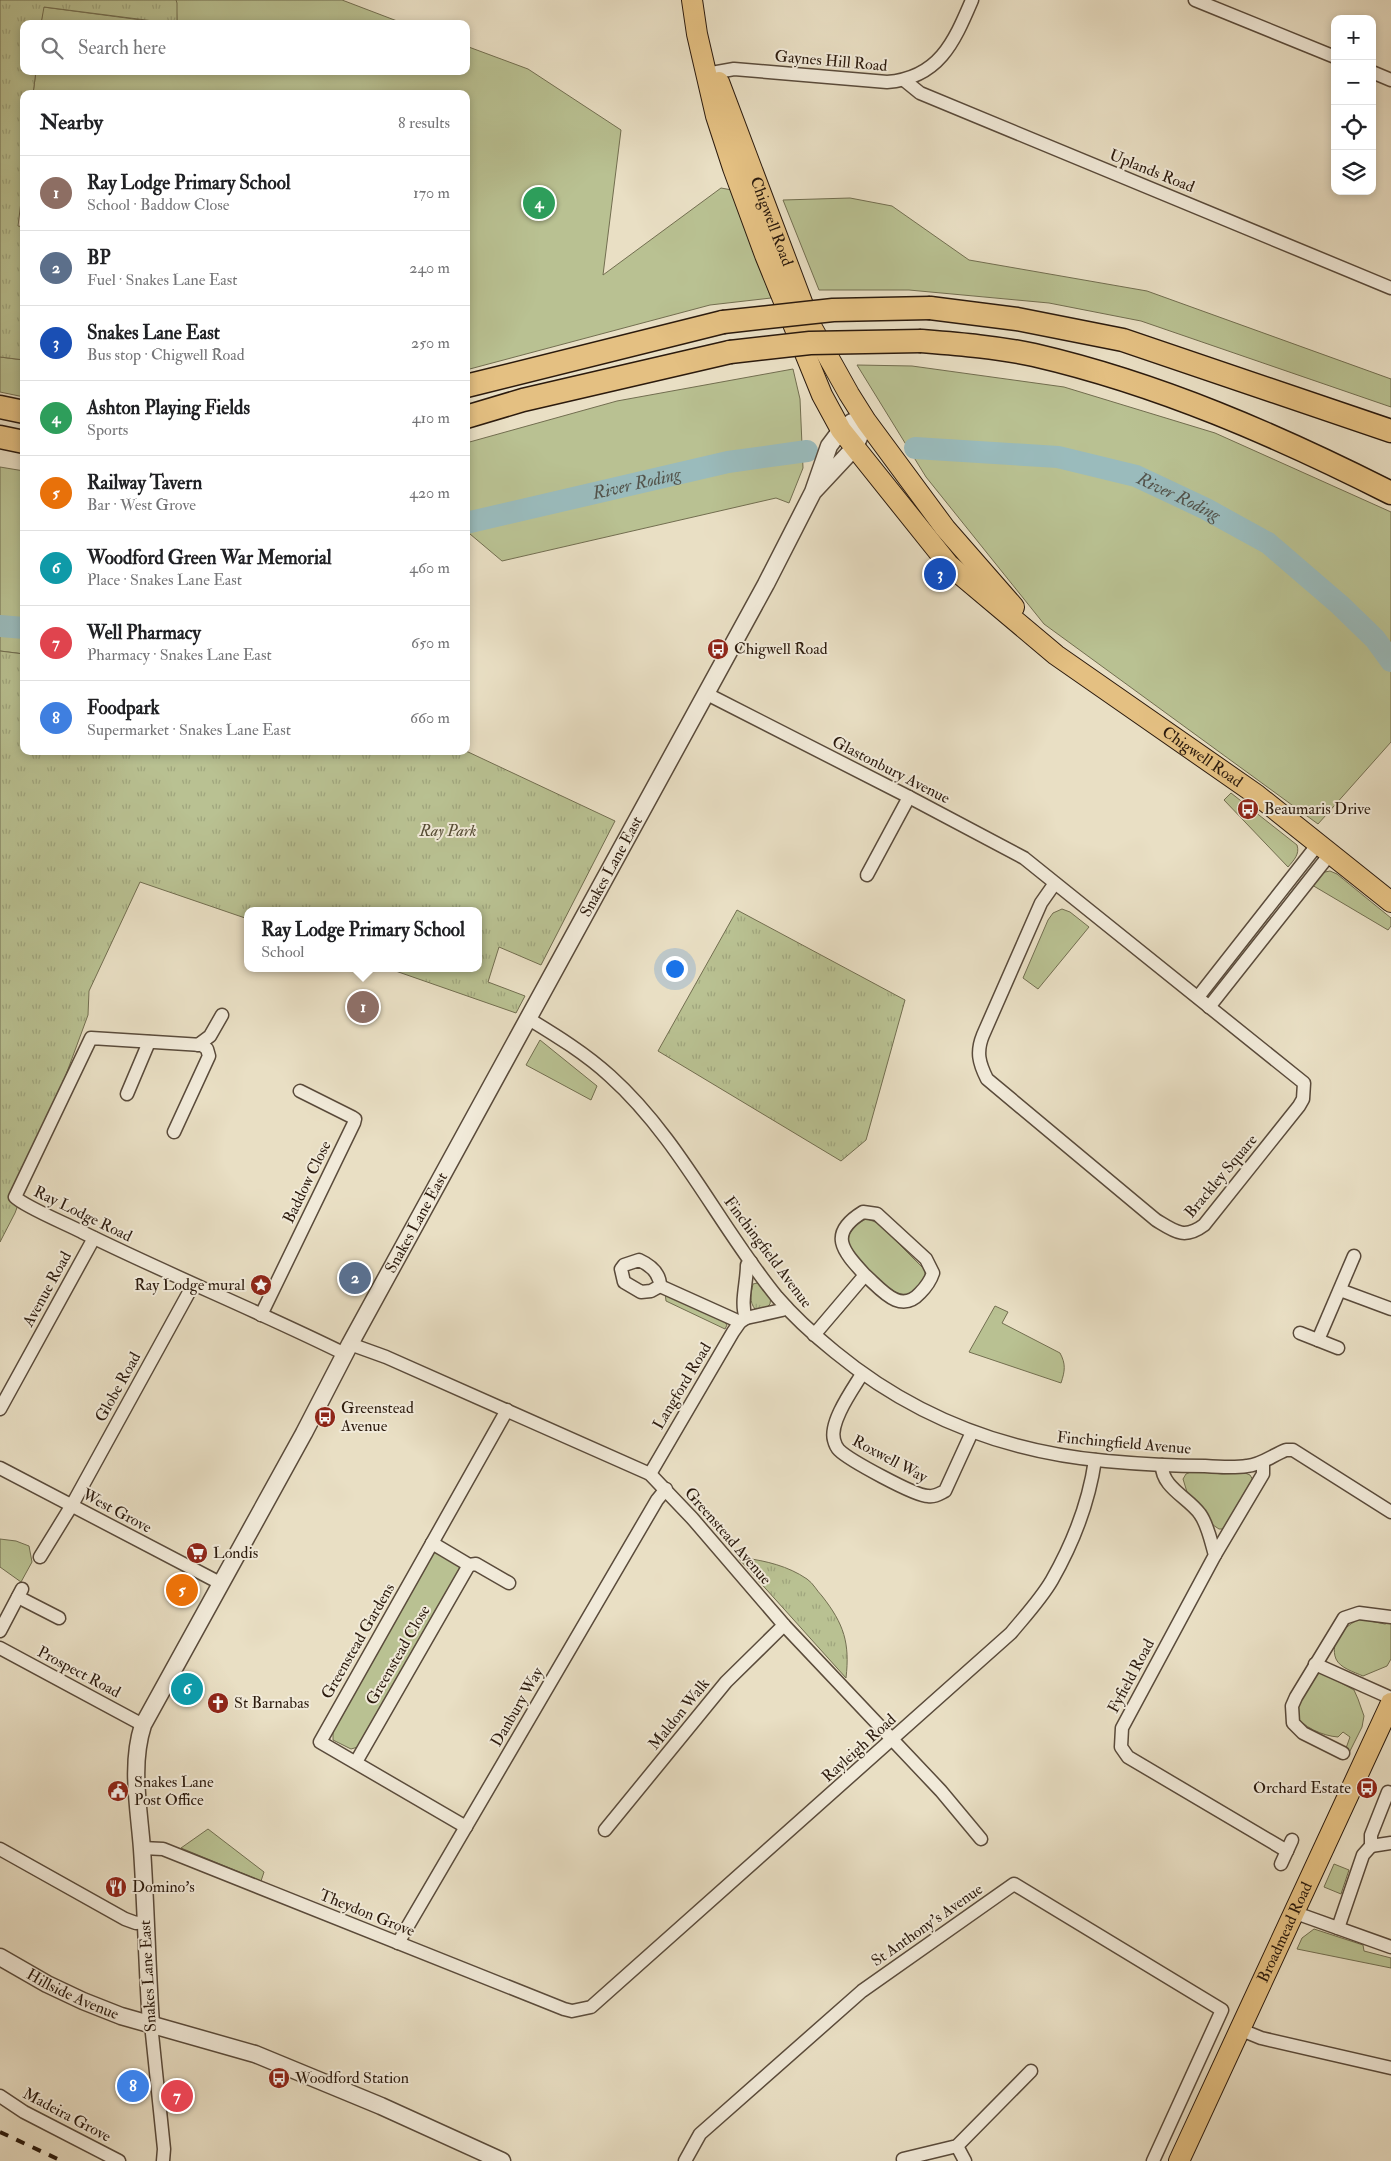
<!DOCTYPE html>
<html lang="en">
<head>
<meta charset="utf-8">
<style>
	:root { --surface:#fff; --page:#f6f6f6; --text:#202124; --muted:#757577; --line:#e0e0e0; --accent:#d93025 }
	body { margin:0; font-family:"IM FELL Double Pica",serif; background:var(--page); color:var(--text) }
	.controls { position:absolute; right:15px; top:15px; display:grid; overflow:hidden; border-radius:10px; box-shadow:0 2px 8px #0003 }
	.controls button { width:45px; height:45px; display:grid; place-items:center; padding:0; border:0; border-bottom:1px solid var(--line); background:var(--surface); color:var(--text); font:25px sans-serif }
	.you { position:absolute; left:674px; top:968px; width:18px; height:18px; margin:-12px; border:4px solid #fff; border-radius:50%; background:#1a73e8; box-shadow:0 0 0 8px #1a73e833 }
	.badge { display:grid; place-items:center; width:32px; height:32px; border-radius:50%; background:var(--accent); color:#fff; font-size:16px; font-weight:700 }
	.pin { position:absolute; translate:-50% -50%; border:2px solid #fff; box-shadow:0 1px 5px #0006 }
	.popup { position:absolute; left:244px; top:907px; width:238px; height:65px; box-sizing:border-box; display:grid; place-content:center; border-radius:10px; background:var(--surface); filter:drop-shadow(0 1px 4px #0005); font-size:16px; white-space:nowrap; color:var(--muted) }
	.popup b { font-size:19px; color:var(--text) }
	.popup::after { content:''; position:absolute; left:50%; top:100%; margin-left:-10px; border:10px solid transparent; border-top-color:var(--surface) }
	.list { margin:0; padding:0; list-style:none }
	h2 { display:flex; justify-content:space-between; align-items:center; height:65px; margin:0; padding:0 20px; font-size:21px }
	h2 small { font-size:16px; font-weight:400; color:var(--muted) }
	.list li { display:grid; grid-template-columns:32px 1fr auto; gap:15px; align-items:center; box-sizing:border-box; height:75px; padding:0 20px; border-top:1px solid var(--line) }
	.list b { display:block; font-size:19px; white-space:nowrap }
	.list p { margin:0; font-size:16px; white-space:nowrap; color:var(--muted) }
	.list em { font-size:16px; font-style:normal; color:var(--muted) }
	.icon { flex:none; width:28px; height:28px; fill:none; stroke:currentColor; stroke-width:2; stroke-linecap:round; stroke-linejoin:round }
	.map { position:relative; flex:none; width:1391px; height:2161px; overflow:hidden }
	.search { position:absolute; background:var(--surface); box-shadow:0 2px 8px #0003; left:20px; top:20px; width:450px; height:55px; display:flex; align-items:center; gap:12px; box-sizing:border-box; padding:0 18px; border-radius:10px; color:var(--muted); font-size:19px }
	.panel { position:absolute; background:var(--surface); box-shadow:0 2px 8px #0003; left:20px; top:90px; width:450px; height:665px; border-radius:10px }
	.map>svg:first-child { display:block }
	.green { fill:#b9c192; stroke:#726e50 }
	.park { fill:url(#park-tufts); stroke:#726e50 }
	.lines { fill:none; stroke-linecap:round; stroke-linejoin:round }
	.river { stroke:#9abbbc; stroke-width:22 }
	.minor-casing { stroke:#5a4b3b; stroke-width:15 }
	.tertiary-casing { stroke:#5a4b3b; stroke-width:19 }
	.primary-casing { stroke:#2b1a0d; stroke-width:22 }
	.motorway-casing { stroke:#2b1a0d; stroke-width:25 }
	.minor { stroke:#f1ead9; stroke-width:12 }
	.tertiary { stroke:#f1ead9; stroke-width:16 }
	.primary { stroke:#e4c082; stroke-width:20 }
	.motorway { stroke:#e4c082; stroke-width:22 }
	.rail { stroke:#2b1a0d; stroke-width:4; stroke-dasharray:9 9; stroke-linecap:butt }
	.motorway-bridge-casing { stroke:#2b1a0d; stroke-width:25; stroke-linecap:butt }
	.motorway-bridge { stroke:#e4c082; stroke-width:22 }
	.labels { text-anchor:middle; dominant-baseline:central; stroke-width:4; stroke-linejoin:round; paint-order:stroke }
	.street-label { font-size:16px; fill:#2b1a0d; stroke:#f1ead9 }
	.poi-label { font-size:16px; fill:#2b1a0d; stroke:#f1ead9; text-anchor:start }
	.park-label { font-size:16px; font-style:italic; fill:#564c35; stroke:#f1ead9 }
	.water-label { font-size:18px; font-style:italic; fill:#52524a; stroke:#f1ead9 }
</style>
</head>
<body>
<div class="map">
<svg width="1391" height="2161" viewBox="0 0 1391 2161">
	<defs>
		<pattern id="park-tufts" width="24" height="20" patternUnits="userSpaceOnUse" patternTransform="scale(1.25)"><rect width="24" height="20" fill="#b9c192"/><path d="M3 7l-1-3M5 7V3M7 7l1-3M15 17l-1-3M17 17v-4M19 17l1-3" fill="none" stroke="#9fa57d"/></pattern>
	</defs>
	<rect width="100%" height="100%" fill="#e9dfc4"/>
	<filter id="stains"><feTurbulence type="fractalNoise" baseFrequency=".004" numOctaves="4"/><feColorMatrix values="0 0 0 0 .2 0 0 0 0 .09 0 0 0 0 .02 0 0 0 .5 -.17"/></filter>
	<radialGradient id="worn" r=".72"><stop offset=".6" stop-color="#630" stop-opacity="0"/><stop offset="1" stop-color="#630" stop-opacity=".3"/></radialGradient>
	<!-- green -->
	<g class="green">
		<path d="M176 0H342L405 24H177Z"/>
		<path d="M43 7 172 24H41Z"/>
		<path d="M466 46 528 69 621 130 603 275 721 188 732 190 771 298 710 305 466 370V94H33L36 71H466Z"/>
		<path d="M850 198 892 206 969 260 1147 291 1391 379V407L1141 321 1049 303 909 290H819L783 200Z"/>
		<path d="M0 357 24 360V397L0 392Z"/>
		<path d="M857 365 912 366 1064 387 1215 433 1391 512V742L1318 824 1044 624 926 477Z"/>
		<path d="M793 369 800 399 803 468 789 503 776 498 502 561 470 534 466 535V443L617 401Z"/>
		<path d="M0 467 24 471V654L0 651Z"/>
		<path d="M1231 793 1297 845C1300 854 1294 860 1288 867L1224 800Z"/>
		<path d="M1330 871 1337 874 1391 918V926L1388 930 1312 885 1325 872Z"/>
		<path d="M1062 909 1070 912 1089 927 1038 989 1023 978 1048 920 1053 913Z"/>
		<path d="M540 1040 597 1086 591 1100 526 1065Z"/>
		<path d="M867 1219 878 1223 925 1270V1277L915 1290 906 1295C885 1293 861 1262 848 1247L846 1240C850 1232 858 1221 867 1219Z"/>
		<path d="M665 1292 720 1316 727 1325 725 1329 666 1301Z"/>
		<path d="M995 1306 1008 1312 1002 1323 1060 1353C1066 1364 1065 1371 1061 1383L969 1352Z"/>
		<path d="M1193 1471 1222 1474 1245 1473 1250 1475 1253 1480 1225 1529H1219L1213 1525 1187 1492 1183 1479 1186 1474Z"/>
		<path d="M0 1539 16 1541 29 1546 32 1562 21 1582 0 1567Z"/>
		<path d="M435 1548 464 1566 358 1747 351 1749 333 1740V1726Z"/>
		<path d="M1360 1619 1385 1624 1391 1622V1659L1387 1666 1363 1676C1354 1672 1340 1668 1336 1659 1329 1642 1345 1625 1360 1619Z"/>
		<path d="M1321 1672 1354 1690 1358 1699 1364 1716 1362 1727 1349 1753 1345 1751 1350 1737 1343 1732 1338 1737C1323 1736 1302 1727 1295 1714 1299 1700 1308 1679 1321 1672Z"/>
		<path d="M208 1829 264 1872 261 1881 181 1848Z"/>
		<path d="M1334 1864 1349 1870 1341 1894 1324 1887Z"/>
		<path d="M1314 1929 1363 1945 1364 1951 1391 1958V1968L1297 1949 1302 1938Z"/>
	</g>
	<!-- park -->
	<g class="park">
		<path d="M0 0H176L177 3V24L44 7 41 24H24V71H36L33 94H24V177L18 226 24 227V360L0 357Z"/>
		<path d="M0 651 24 654V751H466L615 821 541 965 499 947 488 982 525 996 516 1013 387 968H478V911H248V919L140 882 89 991 88 1015 15 1213 0 1242Z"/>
		<path d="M737 910 905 1000 866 1140 841 1161 658 1051Z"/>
		<path d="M757 1283H760L771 1296 770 1304 766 1308 755 1309C749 1302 751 1293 753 1284Z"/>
		<path d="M745 1558C766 1561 788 1566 807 1579 813 1583 817 1591 822 1596 844 1624 850 1643 846 1678L739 1559Z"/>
	</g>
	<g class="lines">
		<!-- river -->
		<g class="river">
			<path id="s1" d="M915 448 1058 457 1136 476 1206 509 1268 543 1340 605 1375 639 1391 661"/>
			<path id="s2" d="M466 523 728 462 807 451"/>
			<path d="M0 626 24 628"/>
		</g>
		<!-- minor casing -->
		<g class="minor-casing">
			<g id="minor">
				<path d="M1195 0 1335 57"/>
				<path d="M1372 72 1391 80"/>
				<path d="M706 74 734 69 887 82C939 78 954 42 972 0"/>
				<path d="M904 80 920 93 1391 288"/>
				<path d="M707 694 909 797 1024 858 1304 1083 1303 1099 1299 1106 1204 1225C1184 1240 1174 1231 1156 1220L987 1079C979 1063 976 1052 983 1035L1041 903 1055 883"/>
				<path d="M867 875 909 797"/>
				<path d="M1198 997 1318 844"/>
				<path d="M1209 1007 1330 854"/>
				<path d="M529 1019C557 1036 586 1054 610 1076 679 1138 719 1226 777 1297 795 1318 814 1335 835 1352 914 1417 1005 1452 1106 1461 1139 1464 1172 1466 1205 1466 1219 1467 1234 1468 1247 1466 1261 1465 1273 1455 1286 1450H1293L1391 1512"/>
				<path d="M198 1045 210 1036 222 1015"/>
				<path d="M127 1094 149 1042"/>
				<path d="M174 1132 209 1056 207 1049 202 1045 91 1038 15 1197C25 1207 67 1224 82 1232 169 1275 258 1311 345 1354"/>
				<path d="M639 1260C650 1265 660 1273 660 1286L651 1291 641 1292 624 1282 621 1269 624 1265Z"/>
				<path d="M660 1286 740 1322"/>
				<path d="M1340 1290 1391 1309"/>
				<path d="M261 1315 354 1123 355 1119 352 1117 300 1091"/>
				<path d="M746 1318 782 1310 786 1307"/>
				<path d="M1300 1333 1338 1348"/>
				<path d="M814 1335 865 1275C843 1251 827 1234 863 1212L877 1214 926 1259 933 1273C930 1282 926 1287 920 1293 900 1315 881 1289 865 1275"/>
				<path d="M1318 1340 1354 1256"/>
				<path d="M350 1344 386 1357 650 1474 692 1518 784 1625 941 1791 981 1839"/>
				<path d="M862 1374C853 1389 829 1422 834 1440 835 1444 837 1448 839 1450 849 1460 915 1496 928 1496 935 1497 939 1494 945 1491L972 1432"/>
				<path d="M0 1409 94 1238"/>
				<path d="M1162 1465C1161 1487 1189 1498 1200 1514 1208 1525 1211 1542 1215 1555L1122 1728 1121 1747 1128 1757 1287 1851"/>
				<path d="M0 1468 220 1583"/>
				<path d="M650 1474 733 1332 740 1322 746 1318C740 1303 747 1283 747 1265L751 1262"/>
				<path d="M432 1543 469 1565 476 1564 509 1583"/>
				<path d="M1215 1555 1263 1474V1462"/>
				<path d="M40 1557 72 1505 193 1285"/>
				<path d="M18 1597 59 1618"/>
				<path d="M0 1631 22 1589"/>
				<path d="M0 1648 143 1725"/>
				<path d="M1315 1664 1391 1698"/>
				<path d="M1343 1753 1303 1733 1293 1723 1292 1706 1296 1697 1344 1618 1359 1613 1391 1617"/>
				<path d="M356 1762 469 1565"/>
				<path d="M466 1827 320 1742 507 1410"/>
				<path d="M605 1830 726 1682 784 1625"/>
				<path d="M1371 1846 1391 1843"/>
				<path d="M142 1848 163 1849 564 2009 572 2011 591 2007 1011 1633C1025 1616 1041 1599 1052 1580 1073 1543 1089 1502 1095 1460"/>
				<path d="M0 1849 125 1919 136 1923 145 1922"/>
				<path d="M1281 1864 1292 1840"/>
				<path d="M1293 1912 1391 1947"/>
				<path d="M1338 1928 1363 1855 1371 1846V1835L1388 1792"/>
				<path d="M398 1943 657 1500 666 1489"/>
				<path d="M151 2024 164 2149 163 2161"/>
				<path d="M1239 2029 1261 2038 1391 2068"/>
				<path d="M0 2096 24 2112 119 2161"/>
				<path d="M957 2146 965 2161"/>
				<path d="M903 2159 957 2146 1031 2071"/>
				<path d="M685 2161 700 2134 862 1991 1014 1884 1222 2010 1153 2161"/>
			</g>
		</g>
		<!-- tertiary casing -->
		<g class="tertiary-casing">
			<g id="tertiary">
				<path id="s3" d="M0 1957 47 1984 83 2001 121 2016 255 2054 381 2106 502 2161"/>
				<path id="s4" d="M151 2024C147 1966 146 1908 142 1849 139 1808 130 1765 143 1725L304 1433 350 1344 766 584 813 492 829 446 841 430 852 422 866 421 855 447 813 492"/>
			</g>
		</g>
		<!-- primary casing -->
		<g class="primary-casing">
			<g id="primary">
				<path id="s5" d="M692 0 697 34 716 116 733 168 765 255 822 395 841 430 949 565 1056 655 1257 795 1391 902"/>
				<path id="s6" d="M719 82 811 326 849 394 866 421 945 528 1014 607"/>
				<path id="s7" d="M1179 2161 1391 1703"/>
			</g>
		</g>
		<!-- motorway casing -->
		<g class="motorway-casing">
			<g id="motorway">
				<path d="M930 308 1017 319 1123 340 1391 431"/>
				<path d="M921 341C958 344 997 347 1034 355 1159 384 1276 435 1391 493"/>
				<path d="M466 386 723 322"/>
				<path d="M0 407 24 412"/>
				<path d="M466 417 523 400 730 352"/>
				<path d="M0 437 24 442"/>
			</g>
		</g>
		<!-- minor -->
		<use href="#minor" class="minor"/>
		<!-- tertiary -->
		<use href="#tertiary" class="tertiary"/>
		<!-- primary -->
		<use href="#primary" class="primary"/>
		<!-- motorway -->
		<use href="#motorway" class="motorway"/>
		<!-- rail -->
		<path class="rail" d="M0 2132 62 2161"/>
		<!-- motorway-bridge casing -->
		<g class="motorway-bridge-casing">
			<g id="motorway-bridge">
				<path d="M723 322 833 310 930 308"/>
				<path d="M730 352 810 343 921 341"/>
			</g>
		</g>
		<!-- motorway-bridge -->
		<use href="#motorway-bridge" class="motorway-bridge"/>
	</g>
	<!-- icons -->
	<defs>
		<g id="bus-disc" transform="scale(1.125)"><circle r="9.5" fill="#8f2418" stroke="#f1ead9"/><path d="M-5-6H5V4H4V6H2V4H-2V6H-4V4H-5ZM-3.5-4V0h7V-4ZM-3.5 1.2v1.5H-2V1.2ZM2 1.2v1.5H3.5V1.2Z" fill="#fff"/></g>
		<g id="sight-disc" transform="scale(1.125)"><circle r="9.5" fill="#8f2418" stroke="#f1ead9"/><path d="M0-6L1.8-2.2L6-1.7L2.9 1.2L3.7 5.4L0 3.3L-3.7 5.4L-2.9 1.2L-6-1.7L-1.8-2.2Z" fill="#fff"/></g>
		<g id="supermarket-disc" transform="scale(1.125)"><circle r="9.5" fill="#8f2418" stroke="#f1ead9"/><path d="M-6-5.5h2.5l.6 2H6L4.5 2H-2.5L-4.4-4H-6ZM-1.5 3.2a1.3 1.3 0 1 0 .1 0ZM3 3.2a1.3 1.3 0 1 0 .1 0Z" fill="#fff"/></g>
		<g id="church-disc" transform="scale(1.125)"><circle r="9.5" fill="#8f2418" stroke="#f1ead9"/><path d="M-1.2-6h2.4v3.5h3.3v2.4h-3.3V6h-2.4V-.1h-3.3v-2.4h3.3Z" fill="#fff"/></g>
		<g id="civic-disc" transform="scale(1.125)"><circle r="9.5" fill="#8f2418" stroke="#f1ead9"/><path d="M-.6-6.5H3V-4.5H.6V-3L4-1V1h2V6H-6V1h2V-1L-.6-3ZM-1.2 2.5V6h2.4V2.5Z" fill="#fff"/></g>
		<g id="restaurant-disc" transform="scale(1.125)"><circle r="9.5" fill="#8f2418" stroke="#f1ead9"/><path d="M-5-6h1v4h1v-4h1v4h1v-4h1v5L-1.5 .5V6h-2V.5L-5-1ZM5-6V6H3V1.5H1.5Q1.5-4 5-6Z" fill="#fff"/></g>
	</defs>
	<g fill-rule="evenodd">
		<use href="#bus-disc" x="718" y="649"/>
		<use href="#bus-disc" x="1248" y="809"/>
		<use href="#sight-disc" x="261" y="1285"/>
		<use href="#bus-disc" x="325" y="1417"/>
		<use href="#supermarket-disc" x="197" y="1553"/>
		<use href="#church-disc" x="218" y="1703"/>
		<use href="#bus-disc" x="1367" y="1788"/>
		<use href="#civic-disc" x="118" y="1791"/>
		<use href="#restaurant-disc" x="116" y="1887"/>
		<use href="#bus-disc" x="279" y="2078"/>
	</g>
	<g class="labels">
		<!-- street labels -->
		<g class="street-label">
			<text transform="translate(831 61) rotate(5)">Gaynes Hill Road</text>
			<text transform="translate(1152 171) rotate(22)">Uplands Road</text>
			<text stroke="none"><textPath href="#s6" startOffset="149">Chigwell Road</textPath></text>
			<text stroke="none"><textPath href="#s5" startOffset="948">Chigwell Road</textPath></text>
			<text transform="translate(891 770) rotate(27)">Glastonbury Avenue</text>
			<text stroke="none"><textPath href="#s4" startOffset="1278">Snakes Lane East</textPath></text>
			<text transform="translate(1221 1176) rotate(-50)">Brackley Square</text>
			<text transform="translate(307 1182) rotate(-64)">Baddow Close</text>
			<text transform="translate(83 1214) rotate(26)">Ray Lodge Road</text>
			<text stroke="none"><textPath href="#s4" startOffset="872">Snakes Lane East</textPath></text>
			<text transform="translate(768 1252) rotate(53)">Finchingfield Avenue</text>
			<text transform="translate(47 1289) rotate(-61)">Avenue Road</text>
			<text transform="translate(682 1386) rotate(-59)">Langford Road</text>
			<text transform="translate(118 1387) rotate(-61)">Globe Road</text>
			<text transform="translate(1124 1443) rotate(5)">Finchingfield Avenue</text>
			<text transform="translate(890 1459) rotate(28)">Roxwell Way</text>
			<text transform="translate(117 1511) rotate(28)">West Grove</text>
			<text transform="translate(728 1536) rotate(49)">Greenstead Avenue</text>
			<text transform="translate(358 1641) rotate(-60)">Greenstead Gardens</text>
			<text transform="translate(398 1655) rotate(-60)">Greenstead Close</text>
			<text transform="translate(79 1672) rotate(28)">Prospect Road</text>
			<text transform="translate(1131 1676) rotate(-62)">Fyfield Road</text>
			<text transform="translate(517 1707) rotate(-60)">Danbury Way</text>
			<text transform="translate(679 1714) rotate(-51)">Maldon Walk</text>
			<text transform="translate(859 1748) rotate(-42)">Rayleigh Road</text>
			<text transform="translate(367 1913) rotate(22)">Theydon Grove</text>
			<text transform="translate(927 1925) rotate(-35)">St Anthony's Avenue</text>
			<text stroke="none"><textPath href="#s7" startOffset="252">Broadmead Road</textPath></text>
			<text transform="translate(148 1976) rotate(-93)">Snakes Lane East</text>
			<text stroke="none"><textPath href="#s3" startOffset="82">Hillside Avenue</textPath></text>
			<text transform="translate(67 2115) rotate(28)">Madeira Grove</text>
		</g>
		<!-- poi labels -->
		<g class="poi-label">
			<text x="734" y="649">Chigwell Road</text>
			<text x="1264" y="809">Beaumaris Drive</text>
			<text x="245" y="1285" text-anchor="end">Ray Lodge mural</text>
			<text x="341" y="1408">Greenstead<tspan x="341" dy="18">Avenue</tspan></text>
			<text x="213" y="1553">Londis</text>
			<text x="234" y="1703">St Barnabas</text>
			<text x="134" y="1782">Snakes Lane<tspan x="134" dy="18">Post Office</tspan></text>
			<text x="1351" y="1788" text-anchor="end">Orchard Estate</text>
			<text x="132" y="1887">Domino's</text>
			<text x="295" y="2078">Woodford Station</text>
		</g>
		<!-- park labels -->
		<g class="park-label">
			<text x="448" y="831">Ray Park</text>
		</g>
		<!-- water labels -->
		<g class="water-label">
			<text stroke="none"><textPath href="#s2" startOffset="175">River Roding</textPath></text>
			<text stroke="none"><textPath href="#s1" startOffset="271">River Roding</textPath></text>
		</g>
	</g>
	<rect width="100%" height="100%" filter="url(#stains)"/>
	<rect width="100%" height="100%" fill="url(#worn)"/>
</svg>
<div class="controls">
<button>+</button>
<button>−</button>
<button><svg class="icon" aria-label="locate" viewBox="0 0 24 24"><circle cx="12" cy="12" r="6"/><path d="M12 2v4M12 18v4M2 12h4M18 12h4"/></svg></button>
<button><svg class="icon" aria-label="layers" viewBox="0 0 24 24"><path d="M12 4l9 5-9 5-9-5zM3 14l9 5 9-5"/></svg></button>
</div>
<div class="you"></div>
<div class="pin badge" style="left:363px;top:1007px;background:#8d6e63">1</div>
<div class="popup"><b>Ray Lodge Primary School</b>School</div>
<div class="pin badge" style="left:355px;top:1278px;background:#5c6f8a">2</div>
<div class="pin badge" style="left:940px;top:574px;background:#1a4fb4">3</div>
<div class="pin badge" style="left:539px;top:203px;background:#2e9e5b">4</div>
<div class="pin badge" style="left:182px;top:1590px;background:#e8710a">5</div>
<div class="pin badge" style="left:187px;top:1689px;background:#0f9aa8">6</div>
<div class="pin badge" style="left:177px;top:2096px;background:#e0444e">7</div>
<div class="pin badge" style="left:133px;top:2086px;background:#3f7fe0">8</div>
<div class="search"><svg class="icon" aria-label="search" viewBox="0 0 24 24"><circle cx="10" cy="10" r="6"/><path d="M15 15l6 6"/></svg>Search here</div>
<section class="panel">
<h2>Nearby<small>8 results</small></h2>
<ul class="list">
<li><span class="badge" style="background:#8d6e63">1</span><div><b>Ray Lodge Primary School</b><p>School · Baddow Close</p></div><em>170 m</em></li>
<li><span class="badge" style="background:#5c6f8a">2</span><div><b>BP</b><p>Fuel · Snakes Lane East</p></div><em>240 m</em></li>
<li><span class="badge" style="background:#1a4fb4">3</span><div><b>Snakes Lane East</b><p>Bus stop · Chigwell Road</p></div><em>250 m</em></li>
<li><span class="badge" style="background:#2e9e5b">4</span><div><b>Ashton Playing Fields</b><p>Sports</p></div><em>410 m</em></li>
<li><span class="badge" style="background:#e8710a">5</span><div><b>Railway Tavern</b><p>Bar · West Grove</p></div><em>420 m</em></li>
<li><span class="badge" style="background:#0f9aa8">6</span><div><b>Woodford Green War Memorial</b><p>Place · Snakes Lane East</p></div><em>460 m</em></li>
<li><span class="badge" style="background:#e0444e">7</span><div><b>Well Pharmacy</b><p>Pharmacy · Snakes Lane East</p></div><em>650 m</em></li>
<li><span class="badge" style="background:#3f7fe0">8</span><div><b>Foodpark</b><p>Supermarket · Snakes Lane East</p></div><em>660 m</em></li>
</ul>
</section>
</div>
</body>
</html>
